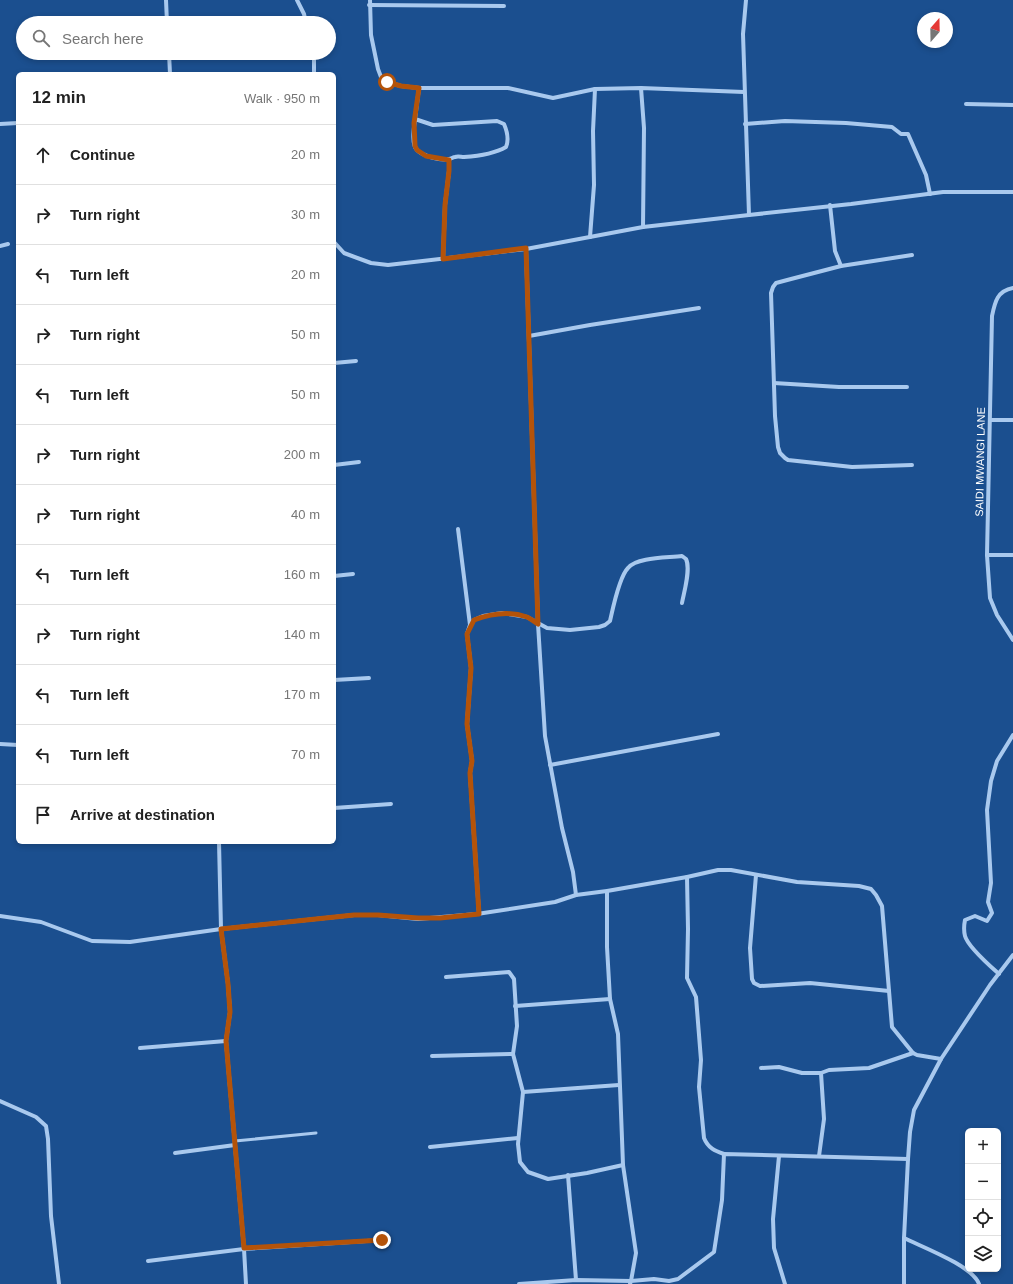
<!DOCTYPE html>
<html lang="en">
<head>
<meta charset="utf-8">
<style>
	:root { --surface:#fff; --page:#f6f6f6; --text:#222; --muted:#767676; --line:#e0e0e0 }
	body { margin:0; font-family:Arial,sans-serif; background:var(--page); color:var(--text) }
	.controls { position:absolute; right:12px; bottom:12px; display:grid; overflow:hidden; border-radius:6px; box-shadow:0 2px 6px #0003 }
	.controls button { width:36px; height:36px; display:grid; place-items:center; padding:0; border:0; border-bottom:1px solid var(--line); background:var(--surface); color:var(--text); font:20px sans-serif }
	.compass { position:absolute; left:917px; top:12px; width:36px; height:36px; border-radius:50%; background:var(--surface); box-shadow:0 2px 6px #0003; rotate:20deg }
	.stop { position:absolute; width:12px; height:12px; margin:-9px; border:3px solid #b45309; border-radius:50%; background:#fff }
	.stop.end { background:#b45309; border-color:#fff; box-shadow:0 1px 4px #0008 }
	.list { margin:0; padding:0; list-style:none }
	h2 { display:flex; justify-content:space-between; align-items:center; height:52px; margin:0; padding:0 16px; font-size:17px }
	h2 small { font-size:13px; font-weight:400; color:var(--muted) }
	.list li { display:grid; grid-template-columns:26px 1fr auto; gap:12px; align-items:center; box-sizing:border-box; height:60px; padding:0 16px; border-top:1px solid var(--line) }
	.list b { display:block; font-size:15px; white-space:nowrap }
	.list em { font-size:13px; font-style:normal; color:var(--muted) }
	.icon { flex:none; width:22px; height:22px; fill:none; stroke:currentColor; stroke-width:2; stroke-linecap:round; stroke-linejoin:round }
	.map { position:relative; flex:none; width:1013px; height:1284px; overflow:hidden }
	.search { position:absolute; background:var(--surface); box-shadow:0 2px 6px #0003; left:16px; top:16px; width:320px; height:44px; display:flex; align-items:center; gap:10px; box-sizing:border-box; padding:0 14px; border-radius:22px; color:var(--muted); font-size:15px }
	.panel { position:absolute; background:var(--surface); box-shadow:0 2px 6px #0003; left:16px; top:72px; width:320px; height:772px; border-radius:6px }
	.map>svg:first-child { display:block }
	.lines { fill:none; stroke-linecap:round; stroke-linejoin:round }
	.lane { stroke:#a9c9ee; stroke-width:3 }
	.street { stroke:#a9c9ee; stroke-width:4 }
	.route { stroke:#b45309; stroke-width:5 }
	.labels { text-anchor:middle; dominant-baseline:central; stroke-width:3; stroke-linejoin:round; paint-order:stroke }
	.street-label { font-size:11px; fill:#fff; stroke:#1b4f8f }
</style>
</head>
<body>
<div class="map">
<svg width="1013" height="1284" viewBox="0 0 1013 1284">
	<rect width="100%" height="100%" fill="#1b4f8f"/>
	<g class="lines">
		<!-- lane -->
		<path class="lane" d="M235 1141 316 1133"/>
		<!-- street -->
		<g class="street">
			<path d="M166 0 167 23"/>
			<path d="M297 0 304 14 306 23"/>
			<path d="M370 0 371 35 378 69 381 77 387 82 401 86 419 88H508L553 98 595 89 641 88 744 92"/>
			<path d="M746 0 743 34 749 215"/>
			<path d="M369 5 504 6"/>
			<path d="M169 53 170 74"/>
			<path d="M314 53V74"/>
			<path d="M641 88 644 128 643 227"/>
			<path d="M966 104 1013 105"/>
			<path d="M415 119 433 125 497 121 504 124C507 131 509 140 506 147 494 154 479 156 464 157 461 157 458 156 455 157 453 157 451 159 449 159 440 161 423 156 417 150 411 144 414 127 415 119L419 88"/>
			<path d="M0 124 18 123"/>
			<path d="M745 124 785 121 846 123 892 127 901 134H908L926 175 930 194"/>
			<path d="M830 205 835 251 841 266"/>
			<path d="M590 237 594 185 593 131 595 89"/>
			<path d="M334 242 344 253 371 263 388 265 526 249 643 227 749 215 851 204 943 192H1013"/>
			<path d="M0 246 8 244"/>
			<path d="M526 249 538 624 545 736 562 828 573 872 576 895"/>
			<path d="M912 255 841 266 791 279 776 283 773 287 771 293 775 416 778 447 780 453 785 458 788 460 852 467 912 465"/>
			<path d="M443 259 445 205 449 171V159"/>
			<path d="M1013 288C997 291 995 302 992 316L987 555 990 598 997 615 1013 640"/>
			<path d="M529 336 590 325 699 308"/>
			<path d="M334 363 356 361"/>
			<path d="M774 383 839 387H907"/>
			<path d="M990 420H1013"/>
			<path d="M334 465 359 462"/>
			<path d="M458 529 470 625"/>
			<path d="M987 555H1013"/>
			<path d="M334 576 353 574"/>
			<path d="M334 680 369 678"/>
			<path d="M0 744 18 745"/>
			<path d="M550 765 718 734"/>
			<path d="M334 808 391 804"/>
			<path d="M219 842 221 929 228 984 230 1012 226 1041 244 1249 246 1284"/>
			<path d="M756 875 750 948 752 979 754 983 760 986 810 983 889 991"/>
			<path d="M479 914 470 773 472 761 467 724 471 668 467 634 470 625 474 620 483 616 502 613 527 617 547 628 570 630 599 627 605 625 610 621C613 608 619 577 628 568 637 557 668 558 682 556L686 559C691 569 684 592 682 603"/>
			<path d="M0 916 41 922 92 941 130 942 221 929 354 915H378L418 919 477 914 555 902 576 895 607 891 687 877"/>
			<path d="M999 974C990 966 968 947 965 936 964 932 964 925 965 920L975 916 987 921 992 913 988 902 991 883 987 810 991 781 997 761 1013 735"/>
			<path d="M446 977 509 972 514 979 517 1026 513 1054 523 1092 518 1144 520 1162 528 1172 548 1179 587 1173 623 1165"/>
			<path d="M515 1006 610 999"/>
			<path d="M140 1048 226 1041"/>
			<path d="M432 1056 513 1054"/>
			<path d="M761 1068 779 1067 802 1073H821L829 1070 869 1068 913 1053"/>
			<path d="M523 1092 619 1085"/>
			<path d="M0 1101 36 1117 46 1126 48 1139 51 1216 59 1284"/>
			<path d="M430 1147 518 1138"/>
			<path d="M175 1153 235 1145"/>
			<path d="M724 1154C715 1151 708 1148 704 1138L699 1087 701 1060 696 997 687 978 688 929 687 877 718 870H731L797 882 859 886 871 889 876 895 882 906 892 1027 913 1053 917 1055 941 1059"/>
			<path d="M779 1156 773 1219 774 1248 785 1284"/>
			<path d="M819 1156 824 1119 821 1073"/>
			<path d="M568 1175 576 1280"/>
			<path d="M904 1238C922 1247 973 1266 979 1284"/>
			<path d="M148 1261 244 1249 382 1240"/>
			<path d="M519 1284 576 1280 631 1281 636 1253 623 1165 618 1034 610 999 607 947V891"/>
			<path d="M630 1284 631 1281 654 1279 669 1281 678 1279 714 1252 722 1200 724 1154 908 1159"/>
			<path d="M904 1284V1238L908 1159 910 1132 914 1110 941 1059 990 985 1013 955"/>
		</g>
	</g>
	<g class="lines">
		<!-- route -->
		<path class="route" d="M382 1240 244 1248 226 1041 230 1012 228 984 221 929 354 915H378L418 918H440L479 914 470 773 472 761 467 724 471 668 467 634 474 620C490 614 510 611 527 617 531 619 535 622 538 624L526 248 443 259 445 205 449 171V160L426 156 417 150 415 146 414 123 419 88 401 86 387 82"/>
	</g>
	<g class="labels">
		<!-- street labels -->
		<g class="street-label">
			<text transform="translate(980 462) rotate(-89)">SAIDI MWANGI LANE</text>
		</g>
	</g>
</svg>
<div class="controls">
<button>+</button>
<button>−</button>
<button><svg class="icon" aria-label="locate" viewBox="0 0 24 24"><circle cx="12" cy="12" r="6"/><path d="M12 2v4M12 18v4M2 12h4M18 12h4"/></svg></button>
<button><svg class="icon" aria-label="layers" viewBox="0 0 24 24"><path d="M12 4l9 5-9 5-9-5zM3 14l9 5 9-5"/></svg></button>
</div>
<svg class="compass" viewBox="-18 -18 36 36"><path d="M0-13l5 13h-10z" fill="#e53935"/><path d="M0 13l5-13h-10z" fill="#767676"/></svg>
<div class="stop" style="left:387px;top:82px"></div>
<div class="stop end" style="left:382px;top:1240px"></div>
<div class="search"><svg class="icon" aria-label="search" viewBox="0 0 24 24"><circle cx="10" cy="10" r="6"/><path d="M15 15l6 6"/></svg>Search here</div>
<section class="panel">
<h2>12 min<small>Walk · 950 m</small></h2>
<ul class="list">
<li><svg class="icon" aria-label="ahead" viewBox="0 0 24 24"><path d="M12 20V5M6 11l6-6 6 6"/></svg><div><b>Continue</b></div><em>20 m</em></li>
<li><svg class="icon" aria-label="right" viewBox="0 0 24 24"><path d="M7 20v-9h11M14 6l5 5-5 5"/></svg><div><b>Turn right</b></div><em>30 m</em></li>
<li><svg class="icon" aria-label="left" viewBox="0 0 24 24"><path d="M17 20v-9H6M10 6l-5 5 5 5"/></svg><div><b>Turn left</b></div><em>20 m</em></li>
<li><svg class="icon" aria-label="right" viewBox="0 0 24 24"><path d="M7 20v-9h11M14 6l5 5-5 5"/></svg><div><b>Turn right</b></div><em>50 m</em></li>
<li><svg class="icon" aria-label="left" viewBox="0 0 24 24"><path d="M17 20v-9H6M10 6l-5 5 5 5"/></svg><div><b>Turn left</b></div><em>50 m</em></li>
<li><svg class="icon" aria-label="right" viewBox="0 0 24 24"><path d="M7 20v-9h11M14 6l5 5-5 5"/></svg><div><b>Turn right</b></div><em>200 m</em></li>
<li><svg class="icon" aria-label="right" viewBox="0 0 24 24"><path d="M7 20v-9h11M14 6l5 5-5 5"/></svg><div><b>Turn right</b></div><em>40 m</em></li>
<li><svg class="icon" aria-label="left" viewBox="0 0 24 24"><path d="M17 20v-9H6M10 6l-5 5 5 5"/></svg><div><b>Turn left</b></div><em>160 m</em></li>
<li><svg class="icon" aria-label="right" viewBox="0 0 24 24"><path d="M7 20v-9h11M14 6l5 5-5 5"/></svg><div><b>Turn right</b></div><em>140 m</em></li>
<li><svg class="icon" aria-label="left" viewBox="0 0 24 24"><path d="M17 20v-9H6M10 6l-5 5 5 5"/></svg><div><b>Turn left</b></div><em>170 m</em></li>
<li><svg class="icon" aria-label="left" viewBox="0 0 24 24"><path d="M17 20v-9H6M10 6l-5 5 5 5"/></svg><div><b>Turn left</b></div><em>70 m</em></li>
<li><svg class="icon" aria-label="arrive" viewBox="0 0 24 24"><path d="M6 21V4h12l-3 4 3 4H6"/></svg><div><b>Arrive at destination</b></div></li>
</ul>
</section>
</div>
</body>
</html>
